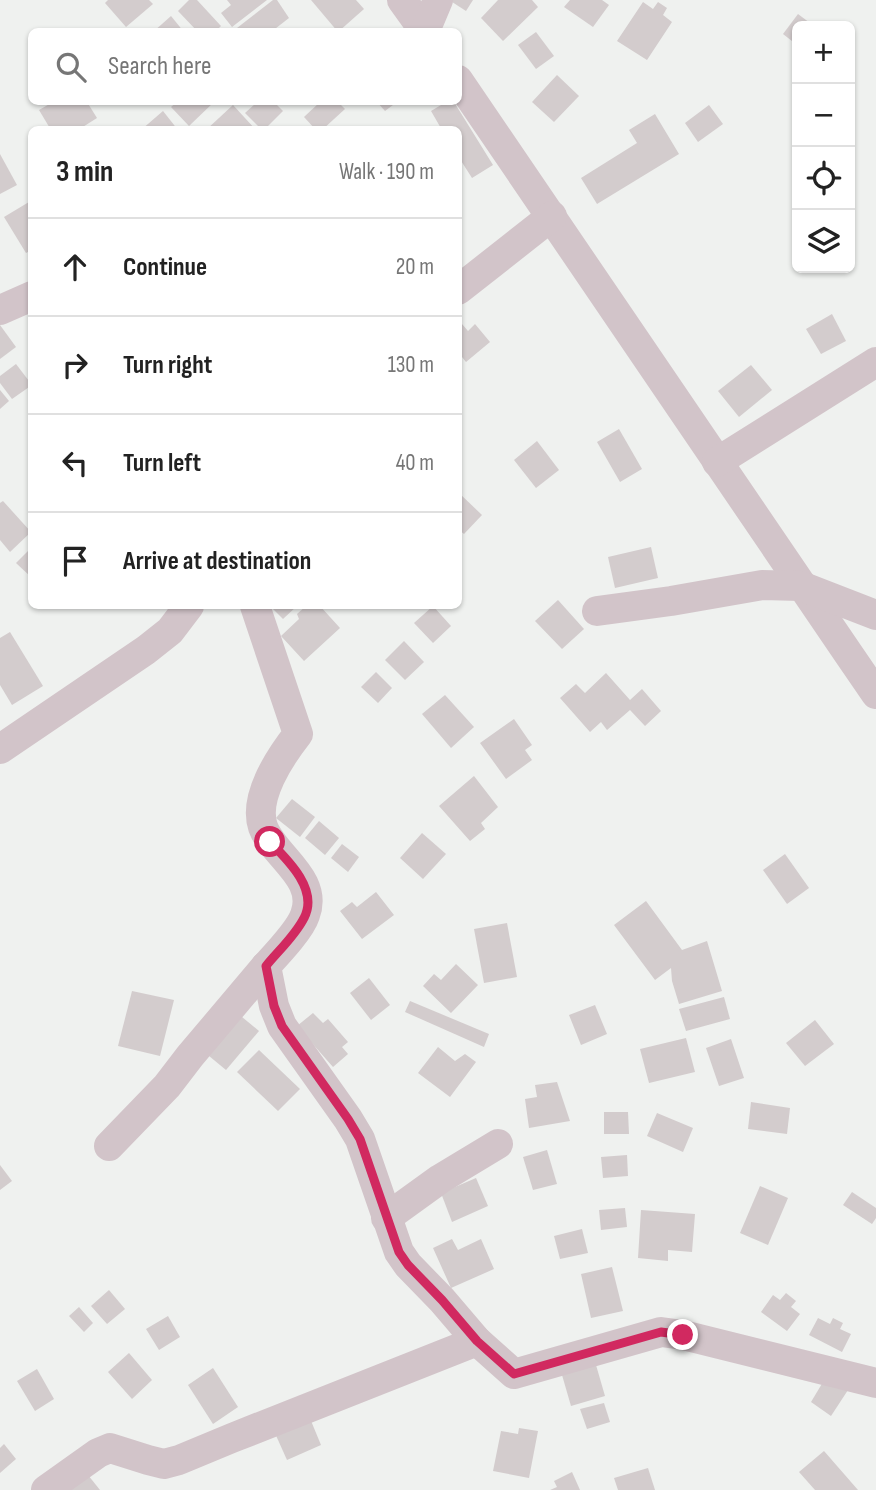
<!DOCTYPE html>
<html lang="en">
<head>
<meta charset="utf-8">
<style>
	:root { --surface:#fff; --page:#f6f6f6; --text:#222; --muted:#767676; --line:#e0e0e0 }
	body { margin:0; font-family:"Sofia Sans Condensed",sans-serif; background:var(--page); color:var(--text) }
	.controls { position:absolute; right:21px; top:21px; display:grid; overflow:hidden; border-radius:10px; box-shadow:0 2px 5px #0004 }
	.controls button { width:63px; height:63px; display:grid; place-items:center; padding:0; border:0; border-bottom:2px solid var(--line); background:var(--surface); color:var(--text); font:35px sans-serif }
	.stop { position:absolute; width:21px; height:21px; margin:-16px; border:5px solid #d12960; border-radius:50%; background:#fff }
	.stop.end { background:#d12960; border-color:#fff; box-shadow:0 2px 7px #0008 }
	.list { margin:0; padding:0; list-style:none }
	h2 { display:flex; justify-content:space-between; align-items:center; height:91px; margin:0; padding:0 28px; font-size:30px }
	h2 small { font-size:23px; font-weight:400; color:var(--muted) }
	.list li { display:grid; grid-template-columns:46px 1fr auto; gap:21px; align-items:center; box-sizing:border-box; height:98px; padding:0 28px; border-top:2px solid var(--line) }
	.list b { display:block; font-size:26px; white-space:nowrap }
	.list em { font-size:23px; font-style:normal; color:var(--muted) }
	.icon { flex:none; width:38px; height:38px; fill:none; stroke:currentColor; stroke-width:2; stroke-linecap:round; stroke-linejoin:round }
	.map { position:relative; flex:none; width:876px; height:1490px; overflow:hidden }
	.search { position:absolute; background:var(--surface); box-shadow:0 2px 5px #0004; left:28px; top:28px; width:434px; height:77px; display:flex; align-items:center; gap:18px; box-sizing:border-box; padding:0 24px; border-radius:10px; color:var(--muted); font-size:26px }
	.panel { position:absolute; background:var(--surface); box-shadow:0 2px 5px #0004; left:28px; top:126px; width:434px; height:483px; border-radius:10px }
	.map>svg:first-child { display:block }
	.building { fill:#d3cccd }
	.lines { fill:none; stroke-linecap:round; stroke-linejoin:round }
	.minor { stroke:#d2c4c9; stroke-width:30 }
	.route { stroke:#d12960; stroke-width:9 }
</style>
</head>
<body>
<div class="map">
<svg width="876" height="1490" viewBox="0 0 876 1490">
	<rect width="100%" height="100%" fill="#eff1ef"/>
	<!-- building -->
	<g class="building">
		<path d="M108 0H149L153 4 126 27 105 3Z"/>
		<path d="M189 0H197L221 26 215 32H198L178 11Z"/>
		<path d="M227 0H267L232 27 221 13 231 5Z"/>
		<path d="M273 0H277L289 18 271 32H240L237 28Z"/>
		<path d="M311 0H356L364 9 338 32Z"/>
		<path d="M449 0H473L466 11Z"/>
		<path d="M498 0H532L538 7 503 41 481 18Z"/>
		<path d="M570 0H602L609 5 593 27 564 7Z"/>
		<path d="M643 2 653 9 658 2 667 8 663 15 672 22 647 60 617 41Z"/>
		<path d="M798 14 814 26H797V45L783 34Z"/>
		<path d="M171 16 184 32H153Z"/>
		<path d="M536 32 554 56 536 69 518 45Z"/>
		<path d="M557 75 579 96 554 122 532 102Z"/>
		<path d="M53 102H87L97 118 78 130H51L39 110Z"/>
		<path d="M177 102H214L189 126 171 107Z"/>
		<path d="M257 102H274L283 111 264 130H262L245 113Z"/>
		<path d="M320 102H338L345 109 322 130H316L304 117Z"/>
		<path d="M377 102H397L385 111Z"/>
		<path d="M446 102H454L493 165 472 178 458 156V130H442L431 111Z"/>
		<path d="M233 105 256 130H206Z"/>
		<path d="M709 105 723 124 698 142 685 123Z"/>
		<path d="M163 111 178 130H141Z"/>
		<path d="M655 114 679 154 597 204 581 178 637 143 629 130Z"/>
		<path d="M0 154 17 185 0 194Z"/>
		<path d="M29 202 32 206V250L26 253 4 217Z"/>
		<path d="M832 314 846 341 821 354 806 329Z"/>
		<path d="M462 324 468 331 475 324 490 342 466 362 458 352V339L460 338 458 336V328Z"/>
		<path d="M0 325 16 347 0 359Z"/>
		<path d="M16 364 32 385 12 399 0 383V376Z"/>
		<path d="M751 365 772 390 739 417 718 391Z"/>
		<path d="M0 390 9 401 0 409Z"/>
		<path d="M619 429 642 469 620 482 597 442Z"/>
		<path d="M537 441 559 470 536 488 514 460Z"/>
		<path d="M458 492 482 515 464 534 458 529Z"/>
		<path d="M3 501 31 532 10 552 0 540V503Z"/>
		<path d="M32 547V578L16 563Z"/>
		<path d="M651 547 658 578 615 588 608 557Z"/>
		<path d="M558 600 584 629 562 649 535 621Z"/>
		<path d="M270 606H297L283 619Z"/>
		<path d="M306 606H320L340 628 304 661 281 636 299 619 297 614Z"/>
		<path d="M433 606 451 626 433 643 414 623Z"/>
		<path d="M10 632 43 686 12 705 0 685V638Z"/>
		<path d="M404 641 424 662 405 680 385 660Z"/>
		<path d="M376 672 392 688 378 703 361 687Z"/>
		<path d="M606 673 630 700 642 689 661 711 645 726 630 710 607 730 601 722 590 732 560 698 576 684 585 693Z"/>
		<path d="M445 695 474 727 451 748 422 714Z"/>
		<path d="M514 719 532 745 525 750 532 760 506 779 480 743Z"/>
		<path d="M474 776 498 807 481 823 485 829 470 841 439 806Z"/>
		<path d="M292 799 315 817 300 837 276 818Z"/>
		<path d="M319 821 339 838 325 855 305 838Z"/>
		<path d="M422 833 446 854 423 879 400 858Z"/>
		<path d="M342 844 359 857 348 872 331 858Z"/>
		<path d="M785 854 809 888 787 904 763 870Z"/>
		<path d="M376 892 394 915 362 939 340 911 352 902 357 907Z"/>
		<path d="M646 901 682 950 707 941 722 991 679 1004 672 981 671 968 655 980 614 925Z"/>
		<path d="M507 923 517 977 484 983 474 929Z"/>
		<path d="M456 964 478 985 451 1013 423 986 434 974 441 980Z"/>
		<path d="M369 978 390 1005 371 1020 350 993Z"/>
		<path d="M132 991 174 1000 160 1056 118 1046Z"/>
		<path d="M724 997 730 1019 686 1031 679 1009Z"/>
		<path d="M410 1001 489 1034 484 1047 405 1012Z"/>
		<path d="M595 1005 607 1034 581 1045 569 1015Z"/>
		<path d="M236 1012 259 1031 226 1070 203 1051Z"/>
		<path d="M313 1013 323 1023 328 1019 348 1042 342 1047 348 1054 333 1067 297 1026Z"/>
		<path d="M815 1020 834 1044 805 1066 786 1043Z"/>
		<path d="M686 1038 695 1072 649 1083 640 1049Z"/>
		<path d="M731 1039 744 1078 719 1086 706 1048Z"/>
		<path d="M438 1047 455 1061 465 1054 476 1062 450 1097 418 1073Z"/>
		<path d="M259 1050 300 1089 278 1111 237 1072Z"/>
		<path d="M557 1082 570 1121 529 1128 525 1099 537 1097 535 1085Z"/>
		<path d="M751 1102 790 1108 787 1134 748 1129Z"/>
		<path d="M604 1112H628L629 1134H604Z"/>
		<path d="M657 1113 693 1128 683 1152 647 1136Z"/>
		<path d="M547 1150 557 1184 533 1190 523 1157Z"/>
		<path d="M627 1155 628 1176 603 1178 601 1157Z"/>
		<path d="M0 1165 12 1181 0 1190Z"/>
		<path d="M476 1178 488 1206 452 1222 441 1193Z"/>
		<path d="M760 1186 788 1198 768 1245 740 1233Z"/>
		<path d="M852 1192 876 1208V1218L872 1224 843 1205Z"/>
		<path d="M625 1208 627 1227 601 1230 599 1210Z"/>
		<path d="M641 1210 695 1214 692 1252 668 1250V1261L638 1258Z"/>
		<path d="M582 1229 588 1253 560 1259 554 1236Z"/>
		<path d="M452 1239 458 1250 481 1239 494 1269 451 1288 433 1248Z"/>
		<path d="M612 1267 623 1311 591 1318 581 1274Z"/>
		<path d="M109 1290 125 1309 107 1324 91 1306Z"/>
		<path d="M786 1293 796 1301 791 1307 800 1314 787 1331 761 1312 773 1295 780 1300Z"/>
		<path d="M79 1307 93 1323 84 1332 69 1316Z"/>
		<path d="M168 1316 180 1337 159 1350 146 1329Z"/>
		<path d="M818 1318 830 1324 833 1318 843 1323 840 1329 851 1334 842 1352 809 1335Z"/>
		<path d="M129 1353 152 1380 132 1399 108 1372Z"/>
		<path d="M596 1365 605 1396 571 1406 562 1375Z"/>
		<path d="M213 1368 238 1407 213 1424 188 1385Z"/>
		<path d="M37 1369 54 1399 35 1411 17 1381Z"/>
		<path d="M826 1377 848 1390 831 1416 811 1402Z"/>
		<path d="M604 1403 610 1422 587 1429 580 1409Z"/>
		<path d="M309 1416 321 1445 287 1460 274 1431Z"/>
		<path d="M519 1428 538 1431 529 1478 493 1471 501 1431 518 1434Z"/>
		<path d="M4 1444 16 1459 0 1473V1448Z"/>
		<path d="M824 1451 858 1490H815L799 1472Z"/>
		<path d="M648 1468 655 1490H618L614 1478Z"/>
		<path d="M84 1470 100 1490H60Z"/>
		<path d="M572 1472 580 1490H550L557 1487 554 1481Z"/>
	</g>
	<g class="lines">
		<!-- minor -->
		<g class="minor">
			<path d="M402 0 425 32"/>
			<path d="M425 31 438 0"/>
			<path d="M458 80C599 284 736 490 876 694"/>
			<path d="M458 290 552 216"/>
			<path d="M0 310 32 296"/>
			<path d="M717 462 876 362"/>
			<path d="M255 606 298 734C280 757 253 797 263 827 274 857 319 878 305 915 300 930 277 954 266 966L274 1006 282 1026 348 1119 360 1139 399 1252 408 1265 442 1300 477 1341 514 1374 661 1332 683 1335 876 1383"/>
			<path d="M597 611 671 601 762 585 801 586 876 615"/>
			<path d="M0 749 146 650 170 631 189 606"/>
			<path d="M109 1146 167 1086 190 1056 266 966"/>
			<path d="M386 1218 440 1179 498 1144"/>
			<path d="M46 1490 98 1453 110 1448 148 1460 164 1464 179 1460 232 1438 477 1341"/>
		</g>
	</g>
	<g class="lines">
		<!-- route -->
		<path class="route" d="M270 842C288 860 319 890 304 918 295 936 278 951 266 966L274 1006 282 1026 348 1119 360 1139 399 1252 408 1265 442 1300 477 1341 514 1374 661 1332 683 1335"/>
	</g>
</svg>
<div class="controls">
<button>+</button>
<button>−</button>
<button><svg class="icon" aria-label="locate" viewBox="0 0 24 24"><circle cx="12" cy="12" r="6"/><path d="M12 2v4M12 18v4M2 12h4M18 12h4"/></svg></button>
<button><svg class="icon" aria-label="layers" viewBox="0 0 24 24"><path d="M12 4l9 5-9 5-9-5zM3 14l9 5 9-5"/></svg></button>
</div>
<div class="stop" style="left:270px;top:842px"></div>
<div class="stop end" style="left:683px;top:1335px"></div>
<div class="search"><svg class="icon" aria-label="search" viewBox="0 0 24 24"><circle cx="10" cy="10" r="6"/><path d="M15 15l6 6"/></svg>Search here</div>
<section class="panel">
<h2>3 min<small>Walk · 190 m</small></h2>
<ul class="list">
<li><svg class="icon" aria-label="ahead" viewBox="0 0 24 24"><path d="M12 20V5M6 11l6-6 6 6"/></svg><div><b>Continue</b></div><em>20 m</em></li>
<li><svg class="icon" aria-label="right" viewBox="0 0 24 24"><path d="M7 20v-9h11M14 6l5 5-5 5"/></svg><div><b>Turn right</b></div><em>130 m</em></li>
<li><svg class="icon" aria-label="left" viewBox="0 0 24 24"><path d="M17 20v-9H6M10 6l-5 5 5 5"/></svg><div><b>Turn left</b></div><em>40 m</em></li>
<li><svg class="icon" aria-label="arrive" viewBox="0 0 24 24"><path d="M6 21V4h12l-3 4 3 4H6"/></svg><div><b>Arrive at destination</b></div></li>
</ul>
</section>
</div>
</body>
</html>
